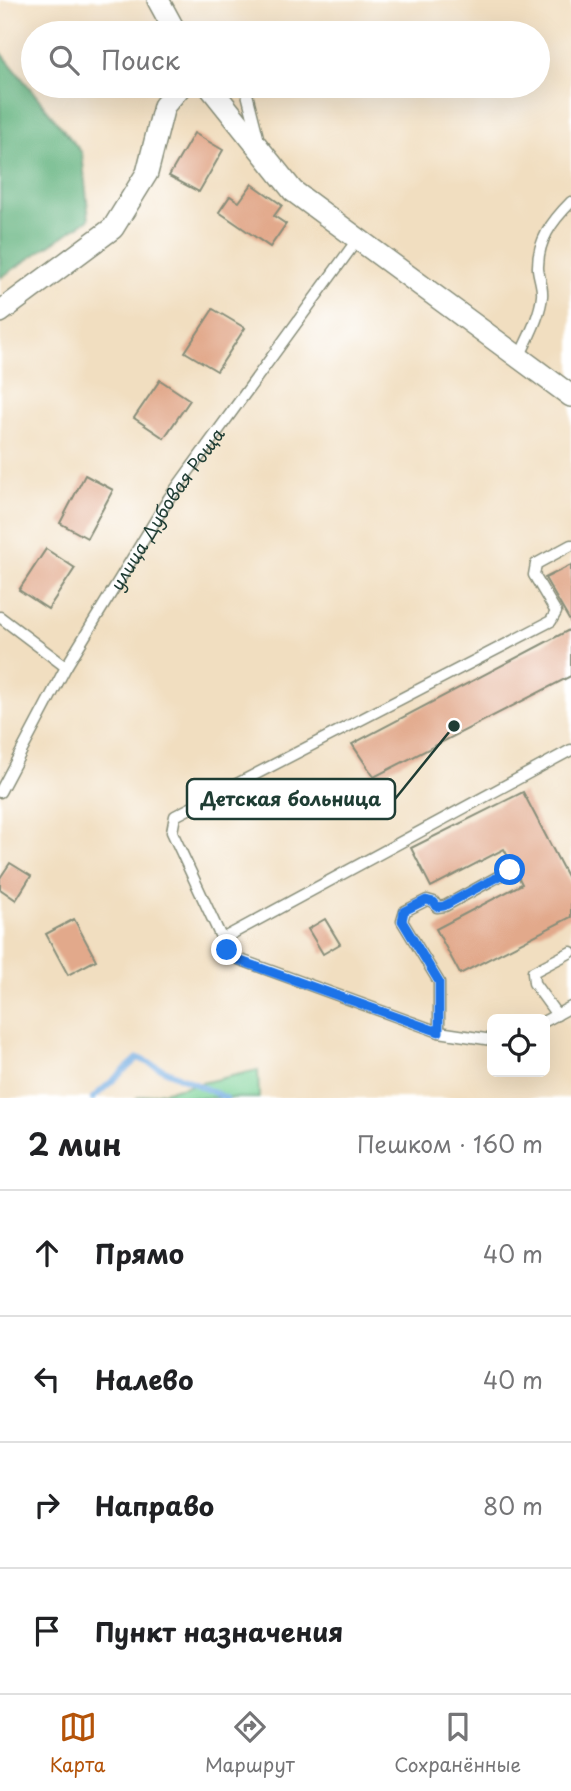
<!DOCTYPE html>
<html lang="ru">
<head>
<meta charset="utf-8">
<style>
	:root { --surface:#fff; --page:#f2f2f2; --text:#202124; --muted:#757577; --line:#e0e0e0; --accent:#b45309 }
	body { margin:0; font-family:"Playpen Sans",sans-serif; background:var(--page); color:var(--text) }
	.controls { position:absolute; right:21px; bottom:21px; display:grid; overflow:hidden; border-radius:10px; box-shadow:0 7px 28px #0002 }
	.controls button { width:63px; height:63px; display:grid; place-items:center; padding:0; border:0; border-bottom:2px solid var(--line); background:var(--surface); color:var(--text); font:35px sans-serif }
	.stop { position:absolute; width:21px; height:21px; margin:-16px; border:5px solid #1a73e8; border-radius:50%; background:#fff }
	.stop.end { background:#1a73e8; border-color:#fff; box-shadow:0 2px 7px #0008 }
	.list { margin:0; padding:0; list-style:none }
	h2 { display:flex; justify-content:space-between; align-items:center; height:91px; margin:0; padding:0 28px; font-size:30px }
	h2 small { font-size:23px; font-weight:400; color:var(--muted) }
	.list li { display:grid; grid-template-columns:46px 1fr auto; gap:21px; align-items:center; box-sizing:border-box; height:126px; padding:0 28px; border-top:2px solid var(--line) }
	.list b { display:block; font-size:26px; white-space:nowrap }
	.list em { font-size:23px; font-style:normal; color:var(--muted) }
	.icon { flex:none; width:38px; height:38px; fill:none; stroke:currentColor; stroke-width:2; stroke-linecap:round; stroke-linejoin:round }
	.map { position:relative; flex:none; width:571px; height:1098px; overflow:hidden }
	.search { position:absolute; background:var(--surface); box-shadow:0 7px 28px #0002; left:21px; right:21px; top:21px; height:77px; display:flex; align-items:center; gap:18px; box-sizing:border-box; padding:0 24px; border-radius:38px; color:var(--muted); font-size:26px }
	.sheet { height:595px; background:var(--surface) }
	nav { display:flex; justify-content:space-around; align-items:center; box-sizing:border-box; height:98px; border-top:2px solid var(--line); background:var(--surface); font-size:19px; color:var(--muted) }
	nav a { display:grid; justify-items:center; gap:4px }
	nav .on { color:var(--accent) }
	.map>svg:first-child { display:block }
	.green { fill:#7ad196; stroke:#4c8765; stroke-width:2 }
	.forest { fill:#63b37f; stroke:#41785a; stroke-width:2 }
	.lines { fill:none; stroke-linecap:round; stroke-linejoin:round }
	.stream { stroke:#6faae0; stroke-width:6 }
	.building { fill:#e2a98b }
	.lane-casing { stroke:#888e7a; stroke-width:13 }
	.street-casing { stroke:#888e7a; stroke-width:24 }
	.lane { stroke:#fff; stroke-width:10 }
	.street { stroke:#fff; stroke-width:21 }
	.route { stroke:#1a73e8; stroke-width:9 }
	.labels { text-anchor:middle; dominant-baseline:central; stroke-width:6; stroke-linejoin:round; paint-order:stroke }
	.street-label { font-size:18px; fill:#1f3d34; stroke:#fff }
	.leader { fill:none; stroke:#1f3d34; stroke-width:2.5 }
	.callout-dot { fill:#1f3d34; stroke:#fff; stroke-width:2.5 }
	.callout { fill:#fff; stroke:#1f3d34; stroke-width:2.5 }
	.callout-label { font-size:19px; text-anchor:middle; font-weight:bold; fill:#1f3d34 }
</style>
</head>
<body>
<div class="map">
<svg width="571" height="1098" viewBox="0 0 571 1098">
	<rect width="100%" height="100%" fill="#fff"/>
	<filter id="ink" filterUnits="userSpaceOnUse"><feTurbulence type="fractalNoise" baseFrequency=".0143" numOctaves="2"/><feDisplacementMap in="SourceGraphic" scale="14" xChannelSelector="R" yChannelSelector="G"/><feConvolveMatrix kernelMatrix="1 2 1 2 8 2 1 2 1" color-interpolation-filters="sRGB"/></filter>
	<filter id="wash" filterUnits="userSpaceOnUse"><feTurbulence type="fractalNoise" baseFrequency=".00686" numOctaves="4" result="noise"/><feDisplacementMap in="SourceGraphic" scale="28" xChannelSelector="R" yChannelSelector="G"/><feGaussianBlur stdDeviation="1.57" result="paint"/><feColorMatrix in="noise" values="0 0 0 0 0 0 0 0 0 0 0 0 0 0 0 0 0 1.4 0 .05"/><feComposite in="paint" operator="in"/></filter>
	<g filter="url(#wash)">
		<rect width="100%" height="100%" fill="#f1dec0"/>
		<!-- green -->
		<path class="green" d="M258 1070 259 1098H136Z"/>
		<!-- forest -->
		<path class="forest" d="M0 51 82 153 89 219 0 278Z"/>
		<g class="lines">
			<!-- stream -->
			<path class="stream" d="M93 1098 138 1058 226 1098"/>
		</g>
		<g id="blocks">
			<!-- building -->
			<g class="building">
				<path d="M194 133 223 150 199 192 169 176Z"/>
				<path d="M252 184 282 205 274 216 286 224 270 247 219 212 230 196 239 202Z"/>
				<path d="M213 309 245 328 217 371 185 352Z"/>
				<path d="M160 380 190 400 164 438 134 418Z"/>
				<path d="M85 475 113 490 87 538 60 523Z"/>
				<path d="M46 549 75 568 48 609 19 590Z"/>
				<path d="M571 565V623L545 578Z"/>
				<path d="M571 629V676L374 777 352 744Z"/>
				<path d="M523 792 571 884V917L460 974 436 929 522 884 517 874V867L511 862 504 849 431 887 411 848Z"/>
				<path d="M10 863 31 876 16 900 0 889V878Z"/>
				<path d="M74 919 96 960 68 975 46 934Z"/>
				<path d="M325 919 340 944 323 954 308 929Z"/>
			</g>
		</g>
	</g>
	<g filter="url(#ink)">
		<use href="#blocks" fill-opacity="0" stroke="#888e7a" stroke-width="2"/>
		<g class="lines">
			<!-- lane casing -->
			<g class="lane-casing">
				<g id="lane">
					<path d="M231 31 232 33"/>
					<path d="M245 86 259 141"/>
					<path d="M519 358C527 339 540 317 542 296 543 287 539 278 538 269 537 241 552 221 571 202"/>
					<path d="M0 617 66 667"/>
					<path id="s1" d="M0 792 66 667 169 498 357 240"/>
					<path d="M222 939 571 750"/>
					<path d="M557 1015 534 983 533 972 571 952"/>
					<path d="M545 1021 571 1007"/>
					<path d="M439 1032V982L402 921 405 911 427 900 434 902 437 907 445 906 510 870"/>
					<path d="M492 1040 439 1032 238 959 227 950 172 832 175 816 551 621 556 612 534 575 536 564 571 545"/>
				</g>
			</g>
			<!-- street casing -->
			<g class="street-casing">
				<g id="street">
					<path d="M158 0 176 33"/>
					<path d="M209 86 293 191 571 396"/>
					<path d="M0 312 113 228 147 173 164 106 181 86"/>
				</g>
			</g>
			<!-- lane -->
			<use href="#lane" class="lane"/>
			<!-- street -->
			<use href="#street" class="street"/>
		</g>
	</g>
	<g class="lines" filter="url(#ink)">
		<!-- route -->
		<path class="route" d="M227 950 238 960 439 1032V982L402 921 404 911 426 900 434 902 437 907 444 906 510 870"/>
	</g>
	<g class="labels">
		<!-- street labels -->
		<g class="street-label">
			<text stroke="none"><textPath href="#s1" startOffset="329">улица Дубовая Роща</textPath></text>
		</g>
	</g>
	<!-- callouts -->
	<path class="leader" d="M454 726L395 799"/>
	<circle class="callout-dot" cx="454" cy="726" r="7"/>
	<rect class="callout" x="187" y="779" width="208" height="40" rx="7"/>
	<g class="callout-label">
		<text x="291" y="806">Детская больница</text>
	</g>
</svg>
<div class="controls">
<button><svg class="icon" aria-label="locate" viewBox="0 0 24 24"><circle cx="12" cy="12" r="6"/><path d="M12 2v4M12 18v4M2 12h4M18 12h4"/></svg></button>
</div>
<div class="stop" style="left:510px;top:870px"></div>
<div class="stop end" style="left:227px;top:950px"></div>
<div class="search"><svg class="icon" aria-label="search" viewBox="0 0 24 24"><circle cx="10" cy="10" r="6"/><path d="M15 15l6 6"/></svg>Поиск</div>
</div>
<section class="sheet">
<h2>2 мин<small>Пешком · 160 m</small></h2>
<ul class="list">
<li><svg class="icon" aria-label="ahead" viewBox="0 0 24 24"><path d="M12 20V5M6 11l6-6 6 6"/></svg><div><b>Прямо</b></div><em>40 m</em></li>
<li><svg class="icon" aria-label="left" viewBox="0 0 24 24"><path d="M17 20v-9H6M10 6l-5 5 5 5"/></svg><div><b>Налево</b></div><em>40 m</em></li>
<li><svg class="icon" aria-label="right" viewBox="0 0 24 24"><path d="M7 20v-9h11M14 6l5 5-5 5"/></svg><div><b>Направо</b></div><em>80 m</em></li>
<li><svg class="icon" aria-label="arrive" viewBox="0 0 24 24"><path d="M6 21V4h12l-3 4 3 4H6"/></svg><div><b>Пункт назначения</b></div></li>
</ul>
</section>
<nav>
<a class="on"><svg class="icon" aria-label="map" viewBox="0 0 24 24"><path d="M3 6l6-2 6 2 6-2v14l-6 2-6-2-6 2zM9 4v14M15 6v14"/></svg>Карта</a>
<a><svg class="icon" aria-label="directions" viewBox="0 0 24 24"><path d="M12 3l9 9-9 9-9-9zM9 14v-3h6M13 9l2 2-2 2"/></svg>Маршрут</a>
<a><svg class="icon" aria-label="saved" viewBox="0 0 24 24"><path d="M7 4h10v16l-5-4-5 4z"/></svg>Сохранённые</a>
</nav>
</body>
</html>
